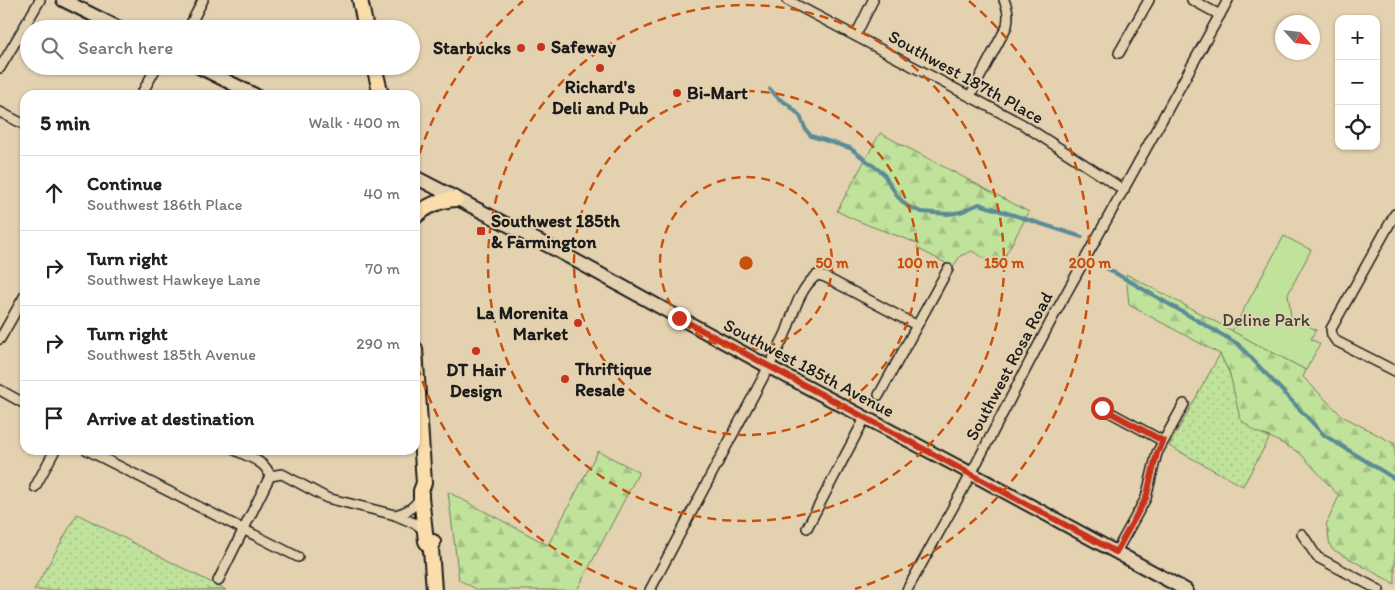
<!DOCTYPE html>
<html lang="en">
<head>
<meta charset="utf-8">
<style>
	:root { --surface:#fff; --page:#f2f2f2; --text:#222; --muted:#767676; --line:#e0e0e0 }
	body { margin:0; font-family:Itim,sans-serif; background:var(--page); color:var(--text) }
	.controls { position:absolute; right:15px; top:15px; display:grid; overflow:hidden; border-radius:10px; box-shadow:0 1px 4px #0004 }
	.controls button { width:45px; height:45px; display:grid; place-items:center; padding:0; border:0; border-bottom:1px solid var(--line); background:var(--surface); color:var(--text); font:25px sans-serif }
	.compass { position:absolute; left:1275px; top:15px; width:45px; height:45px; border-radius:50%; background:var(--surface); box-shadow:0 1px 4px #0004; rotate:117deg }
	.stop { position:absolute; width:15px; height:15px; margin:-11px; border:4px solid #c8321e; border-radius:50%; background:#fff }
	.stop.end { background:#c8321e; border-color:#fff; box-shadow:0 1px 5px #0008 }
	.list { margin:0; padding:0; list-style:none }
	h2 { display:flex; justify-content:space-between; align-items:center; height:65px; margin:0; padding:0 20px; font-size:21px }
	h2 small { font-size:16px; font-weight:400; color:var(--muted) }
	.list li { display:grid; grid-template-columns:32px 1fr auto; gap:15px; align-items:center; box-sizing:border-box; height:75px; padding:0 20px; border-top:1px solid var(--line) }
	.list b { display:block; font-size:19px; white-space:nowrap }
	.list p { margin:0; font-size:16px; white-space:nowrap; color:var(--muted) }
	.list em { font-size:16px; font-style:normal; color:var(--muted) }
	.icon { flex:none; width:28px; height:28px; fill:none; stroke:currentColor; stroke-width:2; stroke-linecap:round; stroke-linejoin:round }
	.map { position:relative; flex:none; width:1395px; height:590px; overflow:hidden }
	.search { position:absolute; background:var(--surface); box-shadow:0 1px 4px #0004; left:20px; top:20px; width:400px; height:55px; display:flex; align-items:center; gap:12px; box-sizing:border-box; padding:0 18px; border-radius:28px; color:var(--muted); font-size:19px }
	.panel { position:absolute; background:var(--surface); box-shadow:0 1px 4px #0004; left:20px; top:90px; width:400px; height:365px; border-radius:15px }
	.map>svg:first-child { display:block }
	.grass { fill:url(#grass-dots); stroke:#6e7f5c }
	.forest { fill:url(#forest-firs); stroke:#6e7f5c }
	.park { fill:#c0e29b; stroke:#6e7f5c }
	.lines { fill:none; stroke-linecap:round; stroke-linejoin:round }
	.stream { stroke:#5c8b95; stroke-width:4 }
	.street-casing { stroke:#1c1c1c; stroke-width:12 }
	.secondary-casing { stroke:#1c1c1c; stroke-width:16 }
	.primary-casing { stroke:#1c1c1c; stroke-width:18 }
	.street { stroke:#e3d1af; stroke-width:9 }
	.secondary { stroke:#e3d1af; stroke-width:12 }
	.primary { stroke:#fbddab; stroke-width:14 }
	.route { stroke:#c8321e; stroke-width:6 }
	.ring { fill:none; stroke:#c9500e; stroke-width:2.5; stroke-dasharray:9 6 }
	.poi-dot { fill:#c8321e; stroke:#e3d1af; stroke-width:2 }
	.labels { text-anchor:middle; dominant-baseline:central; stroke-width:4; stroke-linejoin:round; paint-order:stroke }
	.poi-label { font-size:18px; font-weight:bold; fill:#1c1c1c; stroke:#e3d1af; text-anchor:start }
	.street-label { font-size:18px; fill:#1c1c1c; stroke:#e3d1af }
	.park-label { font-size:18px; fill:#3d4435; stroke:#e3d1af }
	.centre { fill:#c9500e; stroke:#e3d1af; stroke-width:2.5 }
	.ring-label { font-size:15px; text-anchor:middle; font-weight:bold; fill:#c9500e; stroke:#e3d1af; stroke-width:4; stroke-linejoin:round; paint-order:stroke }
</style>
</head>
<body>
<div class="map">
<svg width="1395" height="590" viewBox="0 0 1395 590">
	<defs>
		<pattern id="grass-dots" width="8" height="8" patternUnits="userSpaceOnUse" patternTransform="scale(1.25)"><rect width="8" height="8" fill="#c0e29b"/><path d="M2 2h.1M6 6h.1" fill="none" stroke="#a4c185" stroke-width="1.8" stroke-linecap="round"/></pattern>
		<pattern id="forest-firs" width="22" height="20" patternUnits="userSpaceOnUse" patternTransform="scale(1.25)"><rect width="22" height="20" fill="#c0e29b"/><path d="M5 1l3.5 6h-7zM16 11l3.5 6h-7z" fill="#a4c185"/></pattern>
	</defs>
	<rect width="100%" height="100%" fill="#e3d1af"/>
	<filter id="ink" filterUnits="userSpaceOnUse"><feTurbulence type="fractalNoise" baseFrequency=".02" numOctaves="2"/><feDisplacementMap in="SourceGraphic" scale="10" xChannelSelector="R" yChannelSelector="G"/><feConvolveMatrix kernelMatrix="1 2 1 2 8 2 1 2 1" color-interpolation-filters="sRGB"/></filter>
	<g filter="url(#ink)">
		<!-- grass -->
		<g class="grass">
			<path d="M1220 354C1223 361 1228 368 1230 375 1241 405 1234 425 1270 437L1243 486 1169 446Z"/>
			<path d="M77 514 226 590H34Z"/>
		</g>
		<!-- forest -->
		<g class="forest">
			<path d="M880 133 1029 212 999 267 972 251 960 256 953 267 917 248 919 244C892 233 863 225 837 211Z"/>
			<path d="M1126 274 1306 370 1303 377 1342 416 1395 444V584L1332 549C1327 541 1330 533 1326 525L1339 496 1300 453 1270 437 1256 432 1240 419 1230 374 1220 354 1129 305Z"/>
			<path d="M598 451 639 472 577 590H478L459 580 448 492 548 545Z"/>
		</g>
		<!-- park -->
		<path class="park" d="M1284 236 1311 250 1288 294 1291 316 1316 330 1311 339 1320 344 1306 370 1232 331Z"/>
		<g class="lines">
			<!-- stream -->
			<g class="stream">
				<path d="M770 89 778 98 789 105 800 116 806 130 811 136 850 148 883 173 898 197 907 206 921 212 948 214 961 212 979 204 1082 237"/>
				<path d="M1103 266 1238 344 1324 435 1395 479"/>
			</g>
			<!-- street casing -->
			<g class="street-casing">
				<g id="street">
					<path d="M787 0 1022 124 1124 190"/>
					<path d="M1192 0 1220 15"/>
					<path d="M188 29 203 0"/>
					<path d="M856 35 873 0"/>
					<path d="M1119 53 1149 0"/>
					<path d="M0 68 40 0"/>
					<path d="M141 95 157 66"/>
					<path d="M970 96 1007 26C1009 15 1008 9 1004 0"/>
					<path d="M0 112 25 125"/>
					<path d="M1395 214 1331 329 1332 335 1336 341 1395 371"/>
					<path d="M0 339 25 295"/>
					<path d="M0 390 25 404"/>
					<path d="M879 395 948 269"/>
					<path d="M1102 408 1163 441"/>
					<path d="M87 450 298 557"/>
					<path d="M235 450C248 457 266 461 270 476L282 474 327 498 395 515 416 524 424 530"/>
					<path d="M35 487 55 450"/>
					<path d="M395 515C407 512 414 508 421 497"/>
					<path d="M807 528 865 418"/>
					<path d="M1302 534 1317 557 1379 590"/>
					<path d="M1116 552 1146 498 1157 453 1184 404"/>
					<path d="M218 581 270 476"/>
					<path d="M650 590 775 355C779 346 784 338 787 330 794 311 800 288 817 275L825 277 916 325"/>
					<path d="M907 590 962 491 1052 319 1228 0"/>
				</g>
			</g>
			<!-- secondary casing -->
			<g class="secondary-casing">
				<g id="secondary">
					<path d="M63 0 121 29"/>
					<path d="M197 66 255 95"/>
					<path d="M415 177 558 251 769 367 959 467 1186 590"/>
				</g>
			</g>
			<!-- primary casing -->
			<g class="primary-casing">
				<g id="primary">
					<path d="M360 0 366 29"/>
					<path d="M374 66 381 95"/>
					<path d="M415 217C427 205 440 200 456 199"/>
					<path d="M415 349 424 483 421 491V497L426 541 431 549"/>
					<path d="M433 542 431 549 434 590"/>
				</g>
			</g>
			<!-- street -->
			<use href="#street" class="street"/>
			<!-- secondary -->
			<use href="#secondary" class="secondary"/>
			<!-- primary -->
			<use href="#primary" class="primary"/>
		</g>
	</g>
	<g class="lines" filter="url(#ink)">
		<!-- route -->
		<path class="route" d="M679 318 1116 552 1146 498 1157 453 1163 441 1102 408"/>
	</g>
	<!-- distance rings -->
	<g class="ring">
		<circle cx="746" cy="263" r="86"/>
		<circle cx="746" cy="263" r="172"/>
		<circle cx="746" cy="263" r="258"/>
		<path d="M637 589A344 344 0 0 1 415 358M415 168A344 344 0 0 1 523 1M969 1A344 344 0 0 1 855 589"/>
	</g>
	<!-- markers -->
	<g class="poi-dot">
		<circle cx="541" cy="47" r="5"/>
		<circle cx="521" cy="48" r="5"/>
		<circle cx="600" cy="68" r="5"/>
		<circle cx="677" cy="93" r="5"/>
		<rect x="476" y="226" width="10" height="10" rx="2.5"/>
		<circle cx="578" cy="323" r="5"/>
		<circle cx="476" cy="351" r="5"/>
		<circle cx="565" cy="379" r="5"/>
	</g>
	<g class="labels">
		<!-- poi labels -->
		<g class="poi-label">
			<text x="551" y="47">Safeway</text>
			<text x="511" y="48" text-anchor="end">Starbucks</text>
			<text x="600" y="87" text-anchor="middle">Richard's<tspan x="600" dy="21">Deli and Pub</tspan></text>
			<text x="687" y="93">Bi-Mart</text>
			<text x="491" y="221">Southwest 185th<tspan x="491" dy="21">&amp; Farmington</tspan></text>
			<text x="568" y="313" text-anchor="end">La Morenita<tspan x="568" dy="21">Market</tspan></text>
			<text x="575" y="369">Thriftique<tspan x="575" dy="21">Resale</tspan></text>
			<text x="476" y="370" text-anchor="middle">DT Hair<tspan x="476" dy="21">Design</tspan></text>
		</g>
		<!-- street labels -->
		<g class="street-label">
			<text transform="translate(966 77) rotate(29)">Southwest 187th Place</text>
			<text transform="translate(1009 366) rotate(-62)">Southwest Rosa Road</text>
			<text transform="translate(809 368) rotate(28)">Southwest 185th Avenue</text>
		</g>
		<!-- park labels -->
		<g class="park-label">
			<text x="1266" y="320">Deline Park</text>
		</g>
	</g>
	<circle cx="746" cy="263" r="8" class="centre"/>
	<g class="ring-label">
		<text x="832" y="268">50 m</text>
		<text x="918" y="268">100 m</text>
		<text x="1004" y="268">150 m</text>
		<text x="1090" y="268">200 m</text>
	</g>
</svg>
<div class="controls">
<button>+</button>
<button>−</button>
<button><svg class="icon" aria-label="locate" viewBox="0 0 24 24"><circle cx="12" cy="12" r="6"/><path d="M12 2v4M12 18v4M2 12h4M18 12h4"/></svg></button>
</div>
<svg class="compass" viewBox="-18 -18 36 36"><path d="M0-13l5 13h-10z" fill="#e53935"/><path d="M0 13l5-13h-10z" fill="#767676"/></svg>
<div class="stop" style="left:1102px;top:408px"></div>
<div class="stop end" style="left:679px;top:318px"></div>
<div class="search"><svg class="icon" aria-label="search" viewBox="0 0 24 24"><circle cx="10" cy="10" r="6"/><path d="M15 15l6 6"/></svg>Search here</div>
<section class="panel">
<h2>5 min<small>Walk · 400 m</small></h2>
<ul class="list">
<li><svg class="icon" aria-label="ahead" viewBox="0 0 24 24"><path d="M12 20V5M6 11l6-6 6 6"/></svg><div><b>Continue</b><p>Southwest 186th Place</p></div><em>40 m</em></li>
<li><svg class="icon" aria-label="right" viewBox="0 0 24 24"><path d="M7 20v-9h11M14 6l5 5-5 5"/></svg><div><b>Turn right</b><p>Southwest Hawkeye Lane</p></div><em>70 m</em></li>
<li><svg class="icon" aria-label="right" viewBox="0 0 24 24"><path d="M7 20v-9h11M14 6l5 5-5 5"/></svg><div><b>Turn right</b><p>Southwest 185th Avenue</p></div><em>290 m</em></li>
<li><svg class="icon" aria-label="arrive" viewBox="0 0 24 24"><path d="M6 21V4h12l-3 4 3 4H6"/></svg><div><b>Arrive at destination</b></div></li>
</ul>
</section>
</div>
</body>
</html>
